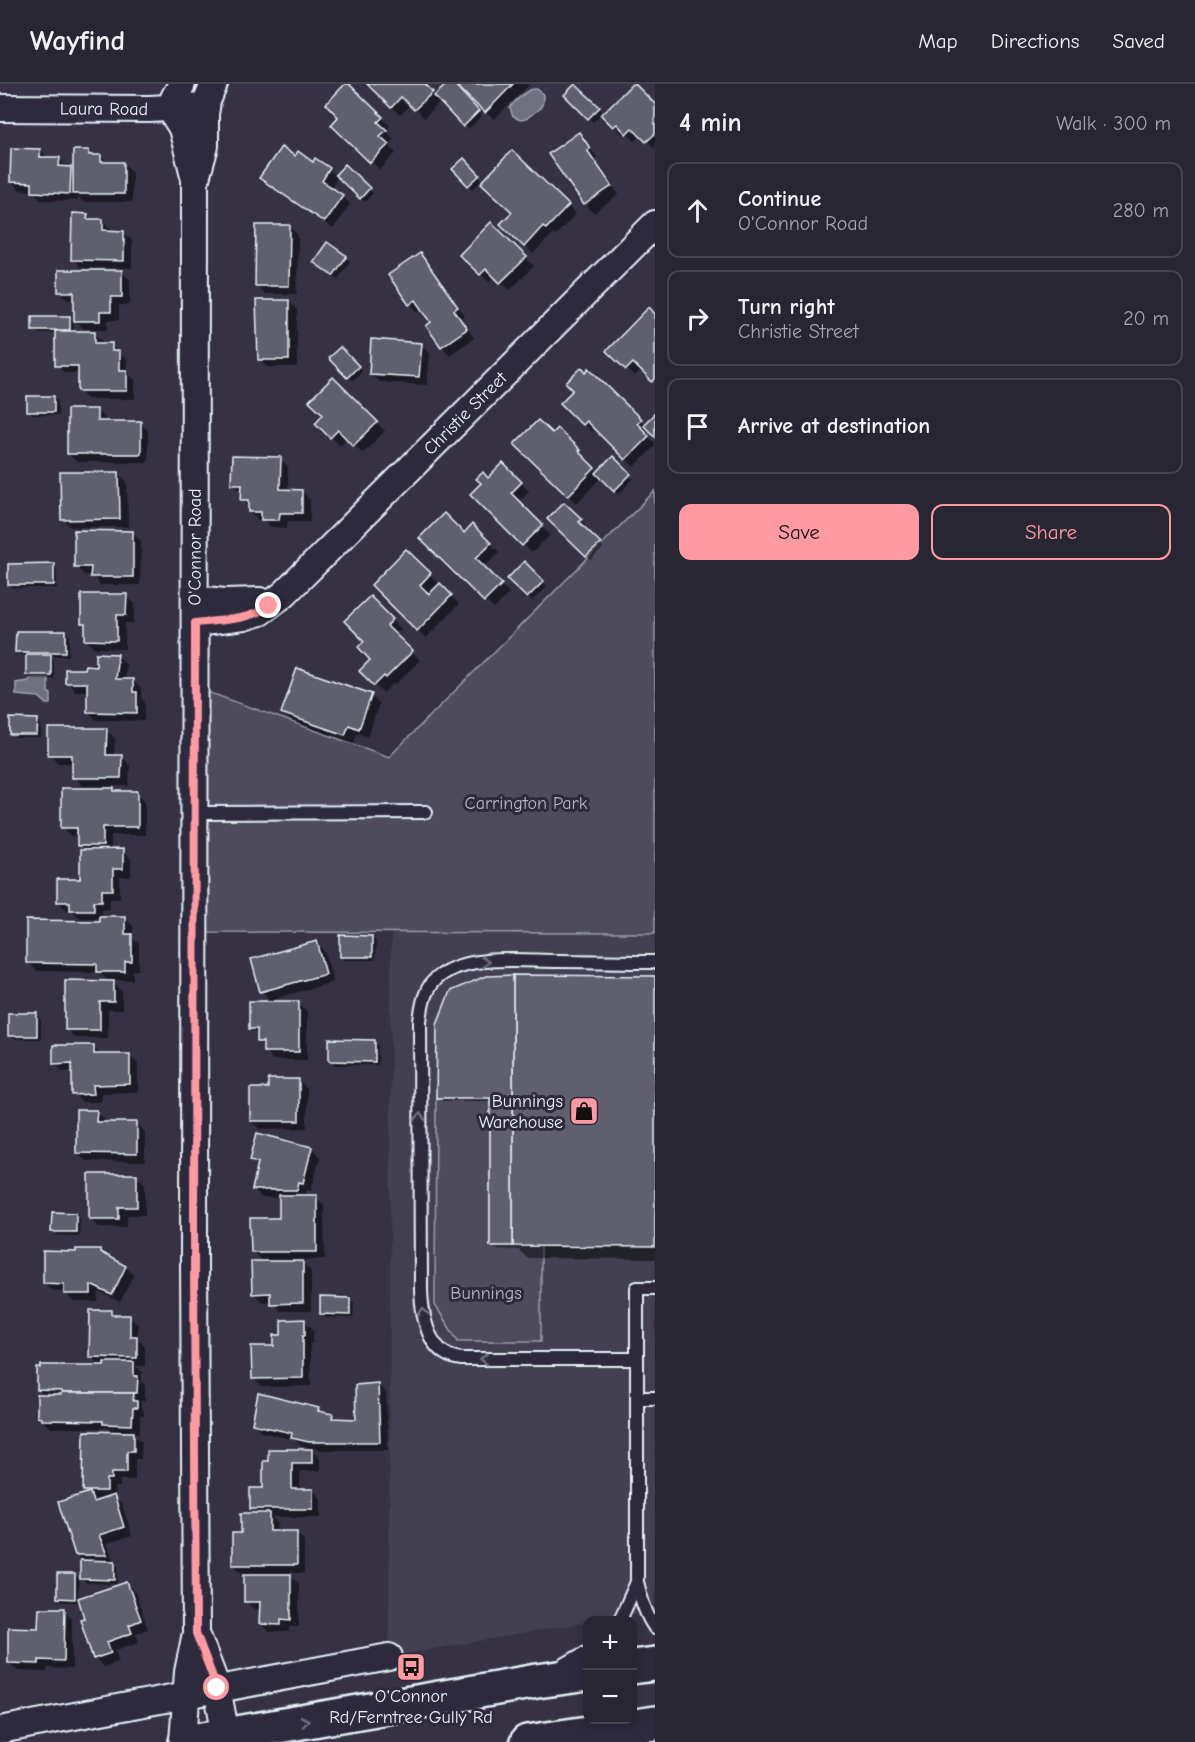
<!DOCTYPE html>
<html lang="en">
<head>
<meta charset="utf-8">
<style>
	:root { --surface:#282633; --page:#302e3b; --text:#f1f3f6; --muted:#a5a5ac; --line:#44434e; --accent:#ff9aa2 }
	body { margin:0; font-family:"Comic Neue",sans-serif; background:var(--page); color:var(--text) }
	.controls { position:absolute; right:18px; bottom:18px; display:grid; overflow:hidden; border-radius:12px; box-shadow:0 3px 9px #0003 }
	.controls button { width:54px; height:54px; display:grid; place-items:center; padding:0; border:0; border-bottom:2px solid var(--line); background:var(--surface); color:var(--text); font:30px sans-serif }
	.stop { position:absolute; width:18px; height:18px; margin:-14px; border:4px solid #ff9aa2; border-radius:50%; background:#fff }
	.stop.end { background:#ff9aa2; border-color:#fff; box-shadow:0 2px 6px #0008 }
	.list { margin:0; padding:0; list-style:none }
	h2 { display:flex; justify-content:space-between; align-items:center; height:78px; margin:0; padding:0 24px; font-size:26px }
	h2 small { font-size:20px; font-weight:400; color:var(--muted) }
	.list li { display:grid; grid-template-columns:39px 1fr auto; gap:18px; align-items:center; box-sizing:border-box; height:96px; margin:0 12px 12px; padding:0 12px; border:2px solid var(--line); border-radius:12px }
	.list b { display:block; font-size:22px; white-space:nowrap }
	.list p { margin:0; font-size:20px; white-space:nowrap; color:var(--muted) }
	.list em { font-size:20px; font-style:normal; color:var(--muted) }
	.actions { display:flex; gap:12px; padding:18px 24px }
	.actions a { flex:1; padding:14px 0; border:2px solid var(--accent); border-radius:12px; text-align:center; font-size:21px; color:var(--accent) }
	.actions .main { background:var(--accent); color:#111 }
	.icon { flex:none; width:33px; height:33px; fill:none; stroke:currentColor; stroke-width:2; stroke-linecap:round; stroke-linejoin:round }
	.map { position:relative; flex:none; width:655px; height:1658px; overflow:hidden }
	header { display:flex; align-items:center; gap:36px; box-sizing:border-box; height:84px; padding:0 30px; background:var(--surface); border-bottom:2px solid var(--line) }
	header strong { font-size:28px }
	nav { display:flex; gap:33px; margin-inline-start:auto; font-size:21px }
	main { display:flex }
	aside { flex:1; background:var(--surface) }
	.map>svg:first-child { display:block }
	.built { fill:#433f51 }
	.green { fill:#4d4b5c; stroke:#9a9eaa; stroke-width:1.5 }
	.water { fill:#70717f; stroke:#a0a4af; stroke-width:1.5 }
	.shadow { fill:#0007; fill-rule:evenodd }
	.building { fill:#605e6e; stroke:#e8f1f8; stroke-width:1.5 }
	.lines { fill:none; stroke-linecap:round; stroke-linejoin:round }
	.service-casing { stroke:#e8f1f8; stroke-width:16 }
	.minor-casing { stroke:#e8f1f8; stroke-width:30 }
	.primary-casing { stroke:#e8f1f8; stroke-width:38 }
	.service { stroke:#2f2a3d; stroke-width:12 }
	.minor { stroke:#2f2a3d; stroke-width:26 }
	.primary { stroke:#2f2a3d; stroke-width:33 }
	.oneway { stroke:#70707e }
	.route { stroke:#ff9aa2; stroke-width:8 }
	.labels { text-anchor:middle; dominant-baseline:central; stroke-width:6; stroke-linejoin:round; paint-order:stroke }
	.street-label { font-size:18px; fill:#e8f1f8; stroke:#2f2a3d }
	.park-label { font-size:18px; fill:#b2b7c1; stroke:#2f2a3d }
	.poi-label { font-size:18px; fill:#e8f1f8; stroke:#2f2a3d; text-anchor:end }
</style>
</head>
<body>
<header>
<strong>Wayfind</strong>
<nav><a>Map</a><a>Directions</a><a>Saved</a></nav>
</header>
<main>
<div class="map">
<svg width="655" height="1658" viewBox="0 0 655 1658">
	<rect width="100%" height="100%" fill="#363244"/>
	<filter id="ink" filterUnits="userSpaceOnUse"><feTurbulence type="fractalNoise" baseFrequency=".0167" numOctaves="2"/><feDisplacementMap in="SourceGraphic" scale="12" xChannelSelector="R" yChannelSelector="G"/><feConvolveMatrix kernelMatrix="1 2 1 2 8 2 1 2 1" color-interpolation-filters="sRGB"/></filter>
	<g filter="url(#ink)">
		<!-- built -->
		<path class="built" d="M391 849H655V1526L598 1536H588L587 1538 389 1573Z"/>
		<!-- green -->
		<g class="green">
			<path d="M655 407V849L195 848 194 603 389 673Z"/>
			<path d="M436 1014H490V1162H541V1257H458L435 1221Z"/>
		</g>
		<!-- water -->
		<g class="water">
			<path d="M533 5H537L543 10V18L541 23 526 35 521 36 513 33 510 24C514 17 526 7 533 5Z"/>
			<path d="M31 594H48V608L51 610V620H47L39 613 16 611V599L28 597Z"/>
		</g>
		<!-- shadow -->
		<g class="shadow">
			<path d="M347 0 390 42 386 47 394 55 388 61 396 69 380 86 333 41 341 33Z"/>
			<path d="M369 0H423L435 13 449 0H452L482 32 468 45 441 17 424 34 411 20 400 31Z"/>
			<path d="M464 0H530L494 36 460 3Z"/>
			<path d="M575 2 604 29 655 22V65L642 51 635 57 626 48 623 51 602 29 593 38 566 11Z"/>
			<path d="M578 50 597 73 594 75 619 111 594 129 585 120 550 70Z"/>
			<path d="M40 66 48 74 59 75 75 89 88 67 93 72H101L108 79H124L132 88V118H83L78 113V117L42 116 33 107 20 106 12 98Z"/>
			<path d="M512 69 576 130 555 152 553 150 533 170 502 140 514 128 481 97 473 105 454 85 464 76 484 98Z"/>
			<path d="M295 74 313 80 316 76 336 92 345 83 373 109 365 118 339 93 330 104 342 112 350 120 333 145 270 102 261 94Z"/>
			<path d="M87 131 92 136 102 137 111 145V148H123L132 157V184H81L73 175Z"/>
			<path d="M491 140 534 182 510 206 495 192 489 198 461 171Z"/>
			<path d="M290 143 298 151 297 210H265L256 201Z"/>
			<path d="M328 160 350 177 338 195 319 182Z"/>
			<path d="M420 171 428 179 465 232 461 235 474 254 450 271 442 262 433 238 423 224 418 228 410 220Z"/>
			<path d="M121 187 130 196V221H119V236H108V245H84L75 237V216H68L60 207Z"/>
			<path d="M289 217 297 226V283H268L259 275Z"/>
			<path d="M655 232V298L642 286 635 293 608 267Z"/>
			<path d="M70 234 74 238V249H94L103 257V261H111L127 277V288L135 296V315H88L80 306V289H65L57 281V249H38L34 245Z"/>
			<path d="M421 260 430 269 427 301 379 298 370 289Z"/>
			<path d="M340 265 362 287 352 297 330 274Z"/>
			<path d="M590 286 648 344 644 348 655 359V362L634 383 596 344 591 348 562 319Z"/>
			<path d="M333 295 385 347 363 369 347 354 340 361 317 339 325 330Z"/>
			<path d="M54 313 58 317V331H32L28 327Z"/>
			<path d="M97 327 105 335V339H140L148 347V378H77L68 370Z"/>
			<path d="M557 346 587 375 585 377 598 389 613 374 633 395 619 410 602 393 577 419 516 360 552 352Z"/>
			<path d="M280 375 288 383V407H302L310 416V437H288L287 444 271 443 264 436H258L250 428V422L243 415V408L233 399Z"/>
			<path d="M503 381 529 407 518 418 550 451 532 469 472 410Z"/>
			<path d="M119 390 127 398 128 443H71L62 435Z"/>
			<path d="M564 420 585 440 582 443 603 464 591 476 549 435Z"/>
			<path d="M472 442 499 468 483 484 509 509 494 525 421 454 464 451Z"/>
			<path d="M132 448 141 457 140 501H100L92 491H84L75 482Z"/>
			<path d="M406 467 459 520 426 554 373 501Z"/>
			<path d="M524 480 547 502 532 517 509 495Z"/>
			<path d="M53 481 57 485V504H13L9 500Z"/>
			<path d="M126 512 135 520 134 539H125V565L95 564 86 556V543L82 539Z"/>
			<path d="M370 514 401 545 394 551 420 576 395 601 393 600 383 609 361 587 372 576 366 557Z"/>
			<path d="M66 549 70 552 69 572H50L54 575V595H31L27 591V571H21L17 567Z"/>
			<path d="M117 571 126 580 124 597H133L141 605V614L145 618 144 637 96 636 88 627V607H75L67 598Z"/>
			<path d="M371 611 379 620 368 653 357 649 354 659 291 637 282 628Z"/>
			<path d="M37 636 41 640V654H16L12 651Z"/>
			<path d="M106 646 115 654 114 672H121L130 681 129 702H82L74 693V679H58L50 670Z"/>
			<path d="M113 706 116 709H137L145 717V751H111V767H122L131 775V793H120V814H110V825H102V833L124 834 133 842V854L139 860V886H133V896H111L122 907V926H108V954H75L66 945 109 898 99 888 36 887 27 878 100 839V834H80L72 826H67L58 818 82 796 84 767 79 762V752H71L63 743Z"/>
			<path d="M372 853 376 857 375 876H345L341 872Z"/>
			<path d="M316 859 325 867 333 898 270 916 262 907Z"/>
			<path d="M655 893V1175L527 1174 519 1166 496 1165 492 1161V1017H441L437 1013Z"/>
			<path d="M299 919 307 927V976H273L265 967V964L259 958V953L250 944Z"/>
			<path d="M37 931 41 935V955H14L10 951Z"/>
			<path d="M374 957 378 961V981H335L331 977Z"/>
			<path d="M93 962 102 971H129L138 980V1008L101 1009V1018H82L74 1010V987L63 988 55 979Z"/>
			<path d="M298 996 307 1005V1044L260 1045 251 1037 270 1005Z"/>
			<path d="M96 1027 105 1036 104 1039 137 1040 145 1048V1078L86 1077 77 1069Z"/>
			<path d="M258 1050 312 1064 320 1073 311 1107 307 1106 305 1113H316L324 1121 325 1175 300 1176 311 1187V1227H280L271 1217 262 1218 253 1209 263 1178 252 1167 280 1136V1114H262L254 1105 259 1083 252 1076Z"/>
			<path d="M136 1091 145 1100V1131H127V1143H99L90 1134Z"/>
			<path d="M76 1130 80 1134 79 1152 57 1151 53 1147Z"/>
			<path d="M99 1167 106 1173 126 1183 134 1191 120 1218 99 1208 98 1218H74L65 1209V1207H53L44 1199 78 1169Z"/>
			<path d="M350 1215 354 1219 353 1234H325L321 1230Z"/>
			<path d="M111 1228 116 1232 130 1233 138 1241V1254L145 1262V1282H136L142 1288V1298L145 1302V1317H141V1324L144 1327V1332H140V1349H132L142 1358 141 1375H135V1396H120V1403H115V1414L122 1421 132 1452 107 1459 114 1478 118 1482V1500L86 1499 82 1495V1477L76 1471 89 1410 84 1406 114 1349 109 1344H51L38 1333 45 1312 38 1306 101 1283 91 1273ZM94 1415H106L98 1418Z"/>
			<path d="M304 1237 313 1245V1259H310L311 1302 262 1303 253 1294 283 1253Z"/>
			<path d="M378 1301 386 1309 388 1366H319L301 1362 295 1356 262 1348 254 1340 318 1326 322 1329 332 1332 337 1336 358 1337Z"/>
			<path d="M312 1366 320 1375V1387H300V1407L313 1406 321 1415V1433H272L278 1439V1448H296L304 1457V1489H281V1492H291L299 1500V1543H289V1548H269L261 1540V1526L254 1525 245 1517V1489H242L233 1480 242 1451 258 1430 252 1424 265 1405V1379Z"/>
			<path d="M75 1492 79 1496 78 1516 127 1499 135 1508 148 1545 136 1549 139 1558 115 1566 119 1578 103 1583 95 1574 86 1535 81 1518H62L58 1514Z"/>
			<path d="M64 1526 72 1534V1585L47 1584V1588L18 1587 9 1579Z"/>
		</g>
		<!-- building -->
		<g class="building">
			<path d="M345 0H349L383 33 378 38 387 46 380 52 389 60 370 79 331 41 338 33 326 20Z"/>
			<path d="M367 0H425L433 8 414 26 401 13 391 24Z"/>
			<path d="M447 0H454L479 27 463 43 434 12Z"/>
			<path d="M461 0H513L485 29 458 3Z"/>
			<path d="M575 0 600 23 588 35 564 11Z"/>
			<path d="M632 0H635L655 20V50L646 58 632 44 626 50 617 40 613 43 601 31Z"/>
			<path d="M579 48 590 64 587 66 612 102 584 121 548 70Z"/>
			<path d="M281 63 295 72 298 67 313 78 315 74 330 84 322 97 343 111 324 138 259 94Z"/>
			<path d="M11 64 40 65V73H60L59 82 71 83 70 110 32 108V99L10 98Z"/>
			<path d="M73 66H89V71H101V78H124V110H73Z"/>
			<path d="M512 66 569 121 546 145 543 142 524 163 500 140 512 128 481 99Z"/>
			<path d="M464 74 480 91 468 102 452 85Z"/>
			<path d="M345 80 370 104 360 115 335 91Z"/>
			<path d="M72 129 88 130 87 135H103V146L124 147V177L71 176Z"/>
			<path d="M491 138 527 173 500 199 486 185 480 191 459 171Z"/>
			<path d="M256 141H290L289 202H255Z"/>
			<path d="M327 158 347 172 333 192 313 178Z"/>
			<path d="M420 169 458 223 454 226 467 245 441 263 426 242 431 238 416 216 409 221 388 191Z"/>
			<path d="M58 186H122V213H111V228H100V237H74V208H58Z"/>
			<path d="M256 216H289V276H258Z"/>
			<path d="M649 223 655 230V295L652 298 633 279 626 286 606 267Z"/>
			<rect x="32" y="232" width="38" height="14"/>
			<path d="M55 247H95V259H112V267H119V286H127V307H78V282H55Z"/>
			<path d="M371 255 422 259 419 293 369 290Z"/>
			<path d="M340 263 359 282 347 294 328 274Z"/>
			<path d="M582 283 586 288 589 284 641 335 637 339 649 352 625 376 586 337 582 341 560 319 573 306 566 299Z"/>
			<path d="M333 293 378 338 353 362 338 346 330 354 315 339 323 330 309 317Z"/>
			<rect x="27" y="312" width="27" height="16"/>
			<path d="M67 325H97V337H141V370H67Z"/>
			<path d="M655 329V353L643 341Z"/>
			<path d="M538 336 552 349 557 344 580 366 578 367 595 384 568 412 514 360Z"/>
			<path d="M232 372 281 373 280 405 302 406V429H280L279 436H261V428H249V416H241L242 400H231Z"/>
			<path d="M613 372 631 390 614 407 596 389Z"/>
			<path d="M503 379 522 398 511 409 543 441 522 462 470 410 481 399 476 395 483 388 488 394Z"/>
			<path d="M60 388H119L120 435 61 436Z"/>
			<path d="M564 418 582 435 579 438 601 459 586 473 547 435Z"/>
			<path d="M444 429 464 449 472 440 491 459 476 474 502 500 484 518 419 454Z"/>
			<path d="M74 446 133 447V493H90L91 483H74Z"/>
			<path d="M406 465 431 489 420 501 429 510 440 499 452 511 417 547 371 501Z"/>
			<path d="M524 477 544 497 527 514 507 495Z"/>
			<path d="M54 479V501H8V480Z"/>
			<path d="M81 510H127L126 531H117V557L85 556V540H81Z"/>
			<path d="M370 512 393 535 387 542 413 567 386 594 384 592 374 602 359 587 370 576 358 563 364 557 344 537Z"/>
			<path d="M16 547H66V568H15Z"/>
			<path d="M96 569 118 570 115 595H133V608H137V629L87 628V599H65V585H84L85 581 96 582Z"/>
			<rect x="26" y="570" width="25" height="21"/>
			<path d="M297 584 372 610 359 645 349 641 345 651 281 629Z"/>
			<path d="M10 634 38 635 37 651H10Z"/>
			<path d="M48 644H107L106 671H122L121 694H72V671H48Z"/>
			<path d="M61 704H114V707H138V743H103V762H77V744H61Z"/>
			<path d="M123 765V785H113V806H102V817H94V826H70V818H57V795H80V766Z"/>
			<path d="M99 832H125V850H132V878H125V888H97V880L26 879V836L99 837Z"/>
			<path d="M340 851 372 852V873H340Z"/>
			<path d="M317 857 326 890 260 908 251 875Z"/>
			<path d="M513 891 655 892V1163L513 1162Z"/>
			<path d="M513 891V1162H490V1014H436L437 940 450 907 486 892Z"/>
			<path d="M65 896 114 897V918H100V946H65Z"/>
			<path d="M249 917H299V968H263V958H257V945H249Z"/>
			<rect x="8" y="929" width="29" height="23"/>
			<path d="M329 955 375 956V978L329 977Z"/>
			<path d="M53 961H94V970H130V1000L93 1001 94 1010 72 1011V979L53 980Z"/>
			<path d="M268 995H299V1037H250V1004H268Z"/>
			<path d="M76 1026H97L96 1038H137V1070L76 1069Z"/>
			<path d="M257 1049 312 1063 303 1099 299 1098 297 1106H252L258 1078 250 1076Z"/>
			<path d="M89 1090H137V1123H119V1135H89Z"/>
			<path d="M279 1111H317V1168H251L250 1134H279Z"/>
			<path d="M52 1128 76 1129V1148H51Z"/>
			<path d="M76 1165H100V1168L126 1182 112 1211 91 1201V1210H64V1200L43 1199V1167L76 1168Z"/>
			<path d="M251 1177H303V1219L270 1220V1209L252 1210Z"/>
			<path d="M320 1213 350 1214V1231L320 1230Z"/>
			<path d="M90 1226H112V1231H130V1252H137V1274L89 1273Z"/>
			<path d="M305 1235V1251H303V1294L252 1295 251 1262H274V1251H281V1236Z"/>
			<path d="M104 1278H134V1292H138L137 1309H62V1307L37 1306V1284H41V1281H104Z"/>
			<path d="M378 1299 380 1358H309L291 1354 292 1349 252 1340 258 1309 319 1324 318 1327 333 1330 332 1334 356 1335 355 1301Z"/>
			<path d="M61 1309H134L133 1317H137V1324H133L132 1341 103 1340V1337L41 1336V1334L37 1333V1311H61Z"/>
			<path d="M84 1347 134 1348V1367H127V1388H112V1395H107V1407H83Z"/>
			<path d="M268 1365H312V1379H292V1405H313V1425H250V1404H263V1377H268Z"/>
			<path d="M90 1408 93 1418 114 1411 124 1443 99 1451 107 1471H75L58 1418Z"/>
			<path d="M241 1429H270V1447H297V1481H232V1449H241Z"/>
			<path d="M80 1476 115 1477V1496L80 1495Z"/>
			<path d="M57 1490H75V1515L57 1514Z"/>
			<path d="M244 1490H291V1536L281 1535V1541L259 1540 260 1518H244Z"/>
			<path d="M127 1498 141 1536 129 1541 132 1549 107 1558 111 1569 93 1575 80 1535 84 1534 78 1514Z"/>
			<path d="M39 1524H65L64 1577 39 1576V1580L8 1579V1543L38 1544Z"/>
		</g>
		<g class="lines">
			<!-- service casing -->
			<g class="service-casing">
				<g id="service">
					<path d="M196 729 426 728"/>
					<path d="M655 1204H637V1498C641 1514 645 1530 655 1544"/>
					<path d="M637 1275H461C428 1271 422 1233 421 1206L420 937C422 920 425 902 439 892 468 870 523 877 557 877 590 877 622 878 655 878"/>
					<path d="M637 1314H655"/>
					<path d="M620 1536 637 1498"/>
					<path d="M562 1582 588 1567"/>
				</g>
			</g>
			<!-- minor casing -->
			<g class="minor-casing">
				<g id="minor">
					<path d="M182 0 174 14 173 24 175 33 182 44 195 95"/>
					<path id="s1" d="M0 24 149 25 206 22"/>
					<path d="M195 515 225 518 260 517"/>
					<path id="s2" d="M195 539 244 533 260 528 284 510 655 140"/>
					<path d="M196 1549 217 1604 226 1651 223 1658"/>
					<path d="M0 1646 389 1573"/>
					<path id="s3" d="M183 1658 188 1588 196 1549 194 1182 195 98 205 62V30L207 17 214 0"/>
				</g>
			</g>
			<!-- primary casing -->
			<g class="primary-casing">
				<g id="primary">
					<path d="M632 1583 655 1580"/>
					<path d="M186 1658 537 1597 588 1590"/>
					<path d="M527 1658 655 1639"/>
				</g>
			</g>
			<!-- service -->
			<use href="#service" class="service"/>
			<!-- minor -->
			<use href="#minor" class="minor"/>
			<!-- primary -->
			<use href="#primary" class="primary"/>
		</g>
		<!-- one-way arrows -->
		<defs><path id="oneway-chevron" d="M-2-3.5L2.5 0L-2 3.5" fill="none" stroke-width="1.6" stroke-linecap="round" stroke-linejoin="round" transform="scale(1.5)"/></defs>
		<g class="oneway">
			<use href="#oneway-chevron" transform="translate(485 878) rotate(-5)"/>
			<use href="#oneway-chevron" transform="translate(420 1033) rotate(-90)"/>
			<use href="#oneway-chevron" transform="translate(423 1228) rotate(-98)"/>
			<use href="#oneway-chevron" transform="translate(484 1275) rotate(180)"/>
			<use href="#oneway-chevron" transform="translate(305 1637) rotate(-10)"/>
		</g>
	</g>
	<g class="lines" filter="url(#ink)">
		<!-- route -->
		<path class="route" d="M217 1604 196 1549 194 1182 195 539C220 536 248 537 269 522"/>
	</g>
	<!-- icons -->
	<defs>
		<g id="shop-square" transform="scale(1.5)"><rect x="-9" y="-9" width="18" height="18" rx="4" fill="#ff9aa2" stroke="#2f2a3d"/><path d="M-5-2.5h2.3a2.7 3.5 0 0 1 5.4 0H5L5.5 6h-11ZM-1.5-2.5h3a1.5 2.3 0 0 0-3 0Z" fill="#111"/></g>
		<g id="bus-square" transform="scale(1.5)"><rect x="-9" y="-9" width="18" height="18" rx="4" fill="#ff9aa2" stroke="#2f2a3d"/><path d="M-5-6H5V4H4V6H2V4H-2V6H-4V4H-5ZM-3.5-4V0h7V-4ZM-3.5 1.2v1.5H-2V1.2ZM2 1.2v1.5H3.5V1.2Z" fill="#111"/></g>
	</defs>
	<g fill-rule="evenodd">
		<use href="#shop-square" x="584" y="1027"/>
		<use href="#bus-square" x="411" y="1583"/>
	</g>
	<g class="labels">
		<!-- street labels -->
		<g class="street-label">
			<text stroke="none"><textPath href="#s1" startOffset="104">Laura Road</textPath></text>
			<text stroke="none"><textPath href="#s2" startOffset="352">Christie Street</textPath></text>
			<text stroke="none"><textPath href="#s3" startOffset="1196">O'Connor Road</textPath></text>
		</g>
		<!-- park labels -->
		<g class="park-label">
			<text x="526" y="719">Carrington Park</text>
			<text x="486" y="1209">Bunnings</text>
		</g>
		<!-- poi labels -->
		<g class="poi-label">
			<text x="563" y="1017">Bunnings<tspan x="563" dy="21">Warehouse</tspan></text>
			<text x="411" y="1612" text-anchor="middle">O'Connor<tspan x="411" dy="21">Rd/Ferntree Gully Rd</tspan></text>
		</g>
	</g>
</svg>
<div class="controls">
<button>+</button>
<button>−</button>
</div>
<div class="stop" style="left:217px;top:1604px"></div>
<div class="stop end" style="left:269px;top:522px"></div>
</div>
<aside>
<h2>4 min<small>Walk · 300 m</small></h2>
<ul class="list">
<li><svg class="icon" aria-label="ahead" viewBox="0 0 24 24"><path d="M12 20V5M6 11l6-6 6 6"/></svg><div><b>Continue</b><p>O'Connor Road</p></div><em>280 m</em></li>
<li><svg class="icon" aria-label="right" viewBox="0 0 24 24"><path d="M7 20v-9h11M14 6l5 5-5 5"/></svg><div><b>Turn right</b><p>Christie Street</p></div><em>20 m</em></li>
<li><svg class="icon" aria-label="arrive" viewBox="0 0 24 24"><path d="M6 21V4h12l-3 4 3 4H6"/></svg><div><b>Arrive at destination</b></div></li>
</ul>
<div class="actions"><a class="main">Save</a><a>Share</a></div>
</aside>
</main>
</body>
</html>
